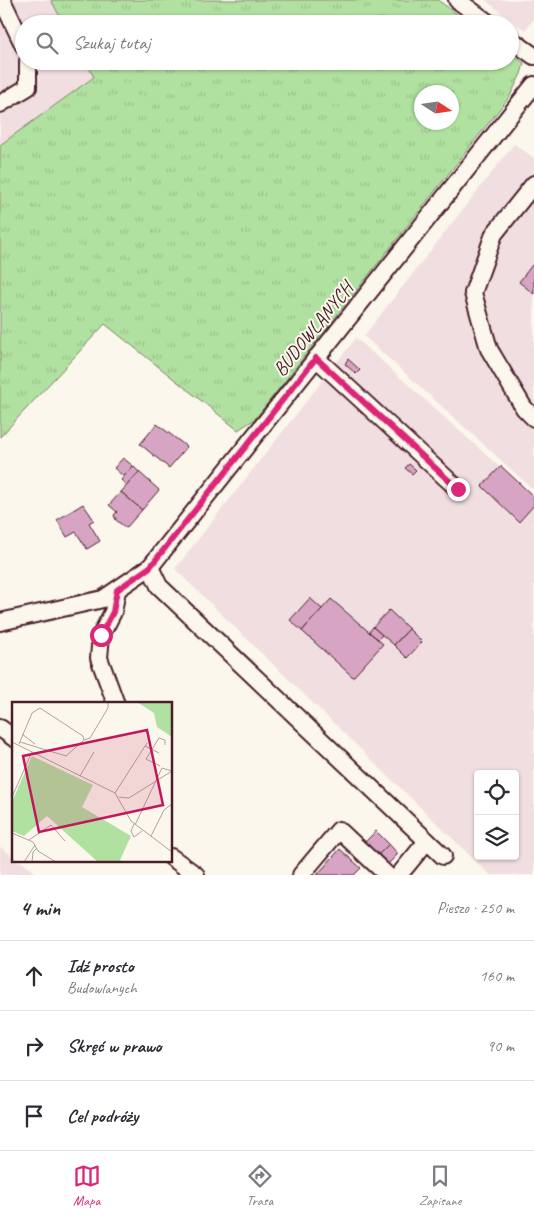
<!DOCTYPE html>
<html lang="pl">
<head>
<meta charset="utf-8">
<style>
	:root { --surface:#fff; --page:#f7f7f7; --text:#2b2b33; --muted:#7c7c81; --line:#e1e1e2; --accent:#db2777 }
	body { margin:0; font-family:Caveat,sans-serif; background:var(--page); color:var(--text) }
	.controls { position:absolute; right:15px; bottom:15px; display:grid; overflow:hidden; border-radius:5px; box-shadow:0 1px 4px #0004 }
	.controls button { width:45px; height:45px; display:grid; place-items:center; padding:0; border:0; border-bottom:1px solid var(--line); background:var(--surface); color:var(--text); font:25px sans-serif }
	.compass { position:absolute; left:414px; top:85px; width:45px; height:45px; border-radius:50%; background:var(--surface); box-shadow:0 1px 4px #0004; rotate:102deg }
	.stop { position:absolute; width:15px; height:15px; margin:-11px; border:4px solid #db2777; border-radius:50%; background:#fff }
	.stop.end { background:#db2777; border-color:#fff; box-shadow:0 1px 5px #0008 }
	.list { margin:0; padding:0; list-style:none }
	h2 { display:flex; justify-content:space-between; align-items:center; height:65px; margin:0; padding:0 20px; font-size:21px }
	h2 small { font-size:16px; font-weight:400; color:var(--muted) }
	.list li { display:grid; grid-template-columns:32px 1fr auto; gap:15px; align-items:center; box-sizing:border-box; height:70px; padding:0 20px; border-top:1px solid var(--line) }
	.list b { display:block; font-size:19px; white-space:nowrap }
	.list p { margin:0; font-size:16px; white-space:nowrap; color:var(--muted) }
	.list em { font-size:16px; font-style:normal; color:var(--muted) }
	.icon { flex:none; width:28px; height:28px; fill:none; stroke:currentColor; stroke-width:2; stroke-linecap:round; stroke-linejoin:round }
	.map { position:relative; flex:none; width:534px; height:875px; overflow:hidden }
	.search { position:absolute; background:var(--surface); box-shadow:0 1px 4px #0004; left:15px; right:15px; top:15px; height:55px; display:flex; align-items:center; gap:12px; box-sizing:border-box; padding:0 18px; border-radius:28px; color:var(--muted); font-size:19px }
	.sheet { height:275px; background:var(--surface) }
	nav { display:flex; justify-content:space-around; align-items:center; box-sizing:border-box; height:70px; border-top:1px solid var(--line); background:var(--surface); font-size:14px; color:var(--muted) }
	nav a { display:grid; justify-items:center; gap:2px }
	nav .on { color:var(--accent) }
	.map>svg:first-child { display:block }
	.built { fill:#f0dee0; fill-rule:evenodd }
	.grass { fill:url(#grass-tufts); stroke:#7e8066; fill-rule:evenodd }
	.building { fill:#d7a5c3; stroke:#4a1f2b }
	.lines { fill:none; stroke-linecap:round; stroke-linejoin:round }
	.minor-casing { stroke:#4a1f2b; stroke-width:20 }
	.minor { stroke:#fbf7ec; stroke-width:16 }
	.route { stroke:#db2777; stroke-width:6 }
	.labels { text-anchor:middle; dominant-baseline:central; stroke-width:4; stroke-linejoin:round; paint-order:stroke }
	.street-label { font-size:20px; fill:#4a1f2b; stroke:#fbf7ec }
	.inset-road { fill:none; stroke:#b4a19f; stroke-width:1 }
	.view { fill:#c2185b; fill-opacity:0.15; stroke:#c2185b; stroke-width:2.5 }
	.inset-edge { fill:none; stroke:#4a1f2b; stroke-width:2.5 }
</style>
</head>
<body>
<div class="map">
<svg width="534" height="875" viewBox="0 0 534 875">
	<defs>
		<pattern id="grass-tufts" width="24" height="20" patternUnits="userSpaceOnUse" patternTransform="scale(1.25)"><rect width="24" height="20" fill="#b1e1a0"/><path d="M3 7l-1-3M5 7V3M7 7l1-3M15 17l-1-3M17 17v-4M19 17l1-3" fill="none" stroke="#9ac18a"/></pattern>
	</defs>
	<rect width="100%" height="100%" fill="#fbf7ec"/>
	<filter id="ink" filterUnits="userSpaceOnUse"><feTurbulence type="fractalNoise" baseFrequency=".02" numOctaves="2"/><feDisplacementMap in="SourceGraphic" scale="10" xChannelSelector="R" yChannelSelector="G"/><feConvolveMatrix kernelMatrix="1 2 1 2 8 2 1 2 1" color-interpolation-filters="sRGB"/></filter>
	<g filter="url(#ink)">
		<!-- built -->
		<g class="built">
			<path d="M0 0H51L64 24H24V61H85L94 77 0 145Z"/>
			<path d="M485 0H534V19L525 30Z"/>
			<path d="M514 144 534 158V490L364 336Z"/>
			<path d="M356 338 534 498V875H490L175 569ZM478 774H515V856H478Z"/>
			<path d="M0 847 14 857V861H20L39 875H0Z"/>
		</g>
		<!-- grass -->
		<g class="grass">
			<path d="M51 0H438L470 24H64Z"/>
			<path d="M510 53 524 63 521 74 510 96 255 419 238 430 105 324 0 437V145L94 77 85 61H510ZM422 92H452V122H422Z"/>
		</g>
		<!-- building -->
		<g class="building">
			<path d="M532 265 534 266V294L519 282Z"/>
			<path d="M348 359 360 370 356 374 345 364Z"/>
			<path d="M157 424 187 447 169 468 140 444Z"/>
			<path d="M123 458 133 466 124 477 114 468Z"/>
			<path d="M409 464 416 470 412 474 405 468Z"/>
			<path d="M133 466 139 472 127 485 121 480Z"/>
			<path d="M501 466 534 497V505L519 522 482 486Z"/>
			<path d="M139 472 159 490 142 510 121 492Z"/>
			<path d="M121 492 142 510 126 528 116 520 114 515 117 512 109 505Z"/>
			<path d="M83 504 94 520 89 523 100 541 87 549 76 532 67 537 57 520Z"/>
			<path d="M310 598 322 609 302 631 290 620Z"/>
			<path d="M331 599 383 644 353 677 302 631Z"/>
			<path d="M389 610 409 629 394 645 373 627Z"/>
			<path d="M373 627 382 635 378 639 369 632Z"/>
			<path d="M409 629 422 642 407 658 394 645Z"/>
			<path d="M376 831 389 844 378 855 365 842Z"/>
			<path d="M389 844 398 854 387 865 378 855Z"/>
			<path d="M340 849 361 868 354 875H317Z"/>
		</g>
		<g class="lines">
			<!-- minor casing -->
			<g class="minor-casing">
				<g id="minor">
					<path d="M2 0 24 46"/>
					<path d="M457 0 490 24"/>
					<path d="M510 39 534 56"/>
					<path d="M0 104 28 87V61"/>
					<path d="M534 184 494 234 473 293 489 349 524 408 534 418"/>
					<path d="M316 358 458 489"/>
					<path d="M150 567 159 586 443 856"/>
					<path d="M0 622 103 599 150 567 534 85"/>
					<path d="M116 704 99 658 101 635 113 612 117 590"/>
					<path d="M0 728 14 738"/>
					<path d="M171 857 196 875"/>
					<path d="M301 875 339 830 387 875"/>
					<path d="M399 875 427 841"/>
				</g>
			</g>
			<!-- minor -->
			<use href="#minor" class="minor"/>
		</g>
	</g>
	<g class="lines" filter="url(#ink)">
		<!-- route -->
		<path class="route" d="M101 635 113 612 117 590 150 567 316 358 458 489"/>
	</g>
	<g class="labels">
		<!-- street labels -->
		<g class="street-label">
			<text transform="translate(313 329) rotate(-51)">BUDOWLANYCH</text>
		</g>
	</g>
	<!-- overview -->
	<g transform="translate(12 702)">
		<rect width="160" height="160" fill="#fbf7ec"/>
		<path d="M125 0H160V35L145 25 142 11ZM20 54 81 83 70 105 119 134 108 158 112 160H86L35 114 12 134 0 129V100Z" fill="#b1e1a0"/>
		<path class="inset-road" d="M10 32 23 42M72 38 78 36 96 6V0M0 40 103 91 119 119 160 150M8 40 54 54 72 38 71 34 28 6M7 42 20 11 28 6M133 44 147 51M148 64 134 57 147 36 153 38V43M68 74 82 50M103 91 135 41M0 95 20 50M107 95 117 96 160 69M122 122 119 129 122 135 130 129M123 123 150 66 160 69M0 131 21 140 26 149 44 160M139 134 152 108 160 102M17 138 39 123 53 139M12 160 23 143M20 160 21 150 25 146"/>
		<path class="view" d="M135 28 151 103 27 130 11 54Z"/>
		<rect width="160" height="160" class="inset-edge"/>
	</g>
</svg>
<div class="controls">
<button><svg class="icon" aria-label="locate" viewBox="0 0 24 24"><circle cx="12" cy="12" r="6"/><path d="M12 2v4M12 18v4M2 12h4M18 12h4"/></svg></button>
<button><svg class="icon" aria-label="layers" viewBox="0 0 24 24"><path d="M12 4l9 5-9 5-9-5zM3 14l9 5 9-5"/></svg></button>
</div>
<svg class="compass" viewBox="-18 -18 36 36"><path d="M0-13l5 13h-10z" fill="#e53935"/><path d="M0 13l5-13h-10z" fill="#7c7c81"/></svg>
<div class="stop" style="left:101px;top:635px"></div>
<div class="stop end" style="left:458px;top:489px"></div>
<div class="search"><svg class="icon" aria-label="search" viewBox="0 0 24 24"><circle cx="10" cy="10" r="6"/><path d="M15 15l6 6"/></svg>Szukaj tutaj</div>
</div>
<section class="sheet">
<h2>4 min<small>Pieszo · 250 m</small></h2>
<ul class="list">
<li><svg class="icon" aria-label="ahead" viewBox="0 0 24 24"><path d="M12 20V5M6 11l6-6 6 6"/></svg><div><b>Idź prosto</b><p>Budowlanych</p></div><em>160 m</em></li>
<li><svg class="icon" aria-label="right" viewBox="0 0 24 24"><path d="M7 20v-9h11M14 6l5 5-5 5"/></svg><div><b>Skręć w prawo</b></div><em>90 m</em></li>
<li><svg class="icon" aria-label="arrive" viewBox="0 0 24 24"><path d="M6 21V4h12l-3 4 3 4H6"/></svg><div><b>Cel podróży</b></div></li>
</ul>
</section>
<nav>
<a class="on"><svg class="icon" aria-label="map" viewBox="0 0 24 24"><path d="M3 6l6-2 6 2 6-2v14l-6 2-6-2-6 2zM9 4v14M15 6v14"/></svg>Mapa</a>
<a><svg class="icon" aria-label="directions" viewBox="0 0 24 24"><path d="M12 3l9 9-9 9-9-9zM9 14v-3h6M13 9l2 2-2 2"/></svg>Trasa</a>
<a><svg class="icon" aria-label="saved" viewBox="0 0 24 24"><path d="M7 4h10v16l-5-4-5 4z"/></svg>Zapisane</a>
</nav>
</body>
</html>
